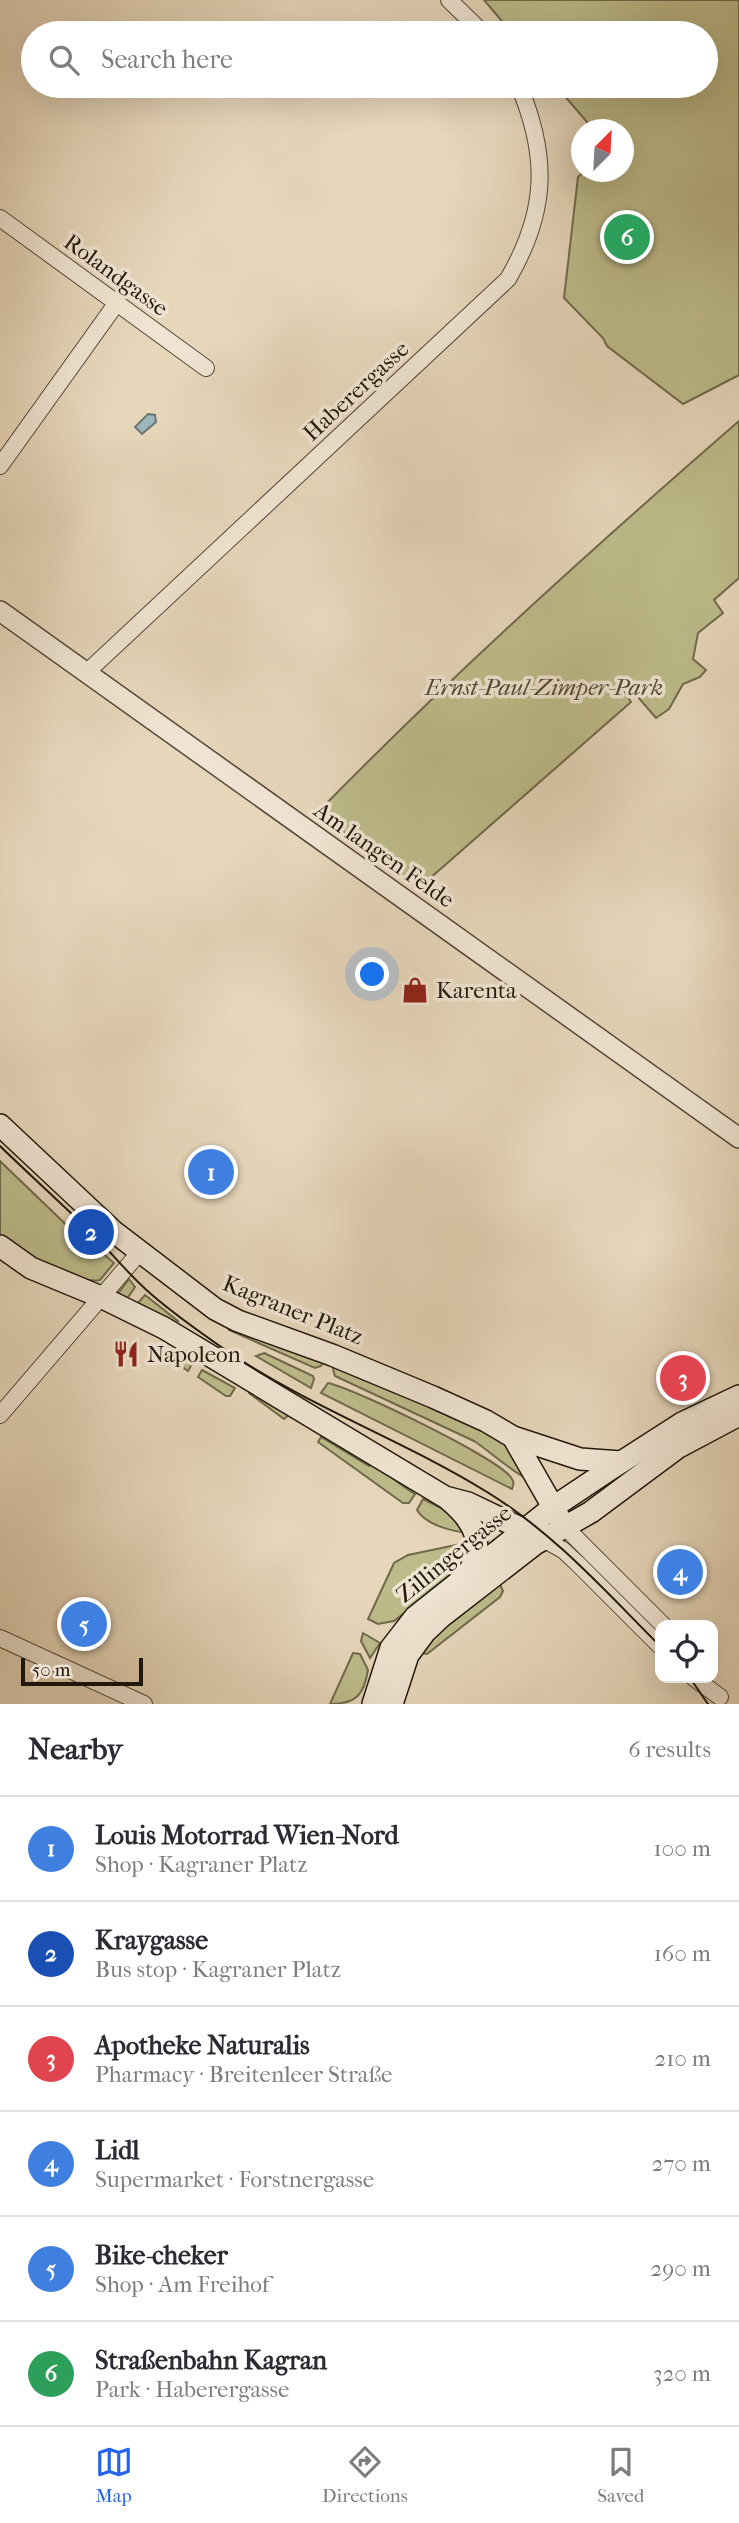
<!DOCTYPE html>
<html lang="en">
<head>
<meta charset="utf-8">
<style>
	:root { --surface:#fff; --page:#f7f7f7; --text:#2b2b33; --muted:#7c7c81; --line:#e1e1e2; --accent:#2563eb }
	body { margin:0; font-family:"IM FELL French Canon",serif; background:var(--page); color:var(--text) }
	.controls { position:absolute; right:21px; bottom:21px; display:grid; overflow:hidden; border-radius:14px; box-shadow:0 7px 28px #0002 }
	.controls button { width:63px; height:63px; display:grid; place-items:center; padding:0; border:0; border-bottom:2px solid var(--line); background:var(--surface); color:var(--text); font:35px sans-serif }
	.compass { position:absolute; left:571px; top:119px; width:63px; height:63px; border-radius:50%; background:var(--surface); box-shadow:0 7px 28px #0002; rotate:24deg }
	.scale { position:absolute; left:21px; bottom:18px; width:122px; box-sizing:border-box; padding-left:7px; border:4px solid #21180c; border-top:0; font-size:19px; line-height:24px; white-space:nowrap; color:#21180c; -webkit-text-stroke:5px #efe4d2; paint-order:stroke }
	.you { position:absolute; left:373px; top:975px; width:24px; height:24px; margin:-18px; border:5px solid #fff; border-radius:50%; background:#1a73e8; box-shadow:0 0 0 10px #1a73e833 }
	.badge { display:grid; place-items:center; width:46px; height:46px; border-radius:50%; background:var(--accent); color:#fff; font-size:23px; font-weight:700 }
	.pin { position:absolute; translate:-50% -50%; border:4px solid #fff; box-shadow:0 2px 7px #0006 }
	.list { margin:0; padding:0; list-style:none }
	h2 { display:flex; justify-content:space-between; align-items:center; height:91px; margin:0; padding:0 28px; font-size:30px }
	h2 small { font-size:23px; font-weight:400; color:var(--muted) }
	.list li { display:grid; grid-template-columns:46px 1fr auto; gap:21px; align-items:center; box-sizing:border-box; height:105px; padding:0 28px; border-top:2px solid var(--line) }
	.list b { display:block; font-size:26px; white-space:nowrap }
	.list p { margin:0; font-size:23px; white-space:nowrap; color:var(--muted) }
	.list em { font-size:23px; font-style:normal; color:var(--muted) }
	.icon { flex:none; width:38px; height:38px; fill:none; stroke:currentColor; stroke-width:2; stroke-linecap:round; stroke-linejoin:round }
	.map { position:relative; flex:none; width:739px; height:1704px; overflow:hidden }
	.search { position:absolute; background:var(--surface); box-shadow:0 7px 28px #0002; left:21px; right:21px; top:21px; height:77px; display:flex; align-items:center; gap:18px; box-sizing:border-box; padding:0 24px; border-radius:38px; color:var(--muted); font-size:26px }
	.sheet { height:721px; background:var(--surface) }
	nav { display:flex; justify-content:space-around; align-items:center; box-sizing:border-box; height:98px; border-top:2px solid var(--line); background:var(--surface); font-size:19px; color:var(--muted) }
	nav a { display:grid; justify-items:center; gap:4px }
	nav .on { color:var(--accent) }
	.map>svg:first-child { display:block }
	.green { fill:#bdbb8a; stroke:#6f6a4b; stroke-width:2 }
	.water { fill:#9cb6bb; stroke:#6b7775; stroke-width:2 }
	.lines { fill:none; stroke-linecap:round; stroke-linejoin:round }
	.minor-casing { stroke:#524838; stroke-width:18 }
	.tertiary-casing { stroke:#524838; stroke-width:22 }
	.secondary-casing { stroke:#21180c; stroke-width:24 }
	.minor { stroke:#efe4d2; stroke-width:16 }
	.tertiary { stroke:#efe4d2; stroke-width:19 }
	.secondary { stroke:#efe4d2; stroke-width:21 }
	.tram { stroke:#21180c; stroke-width:2 }
	.labels { text-anchor:middle; dominant-baseline:central; stroke-width:7; stroke-linejoin:round; paint-order:stroke }
	.street-label { font-size:23px; fill:#21180c; stroke:#efe4d2 }
	.park-label { font-size:23px; font-style:italic; fill:#504932; stroke:#efe4d2 }
	.poi-label { font-size:23px; fill:#21180c; stroke:#efe4d2; text-anchor:start }
</style>
</head>
<body>
<div class="map">
<svg width="739" height="1704" viewBox="0 0 739 1704">
	<rect width="100%" height="100%" fill="#e6d6ba"/>
	<filter id="stains"><feTurbulence type="fractalNoise" baseFrequency=".00286" numOctaves="4"/><feColorMatrix values="0 0 0 0 .2 0 0 0 0 .09 0 0 0 0 .02 0 0 0 .5 -.17"/></filter>
	<radialGradient id="worn" r=".72"><stop offset=".6" stop-color="#630" stop-opacity="0"/><stop offset="1" stop-color="#630" stop-opacity=".3"/></radialGradient>
	<!-- green -->
	<g class="green">
		<path d="M484 0H739V375L683 404 607 346 603 338 564 298 578 177 583 172H624V130L593 129 556 86H706V33H512Z"/>
		<path d="M739 421V578L714 600 723 613 698 633 693 659 706 670 700 677 683 684 669 709 656 718 638 697 622 687 631 702 420 887 317 813C452 675 594 547 739 421Z"/>
		<path d="M0 1161 82 1240 85 1238 114 1263 100 1280C78 1285 19 1251 0 1238Z"/>
		<path d="M129 1279 135 1287 124 1303 117 1295Z"/>
		<path d="M145 1295 178 1321 174 1328 135 1306Z"/>
		<path d="M226 1326 326 1358 321 1366 315 1368 229 1330Z"/>
		<path d="M158 1346 192 1364 188 1371 158 1349Z"/>
		<path d="M264 1353 313 1376 314 1379 311 1388 256 1356Z"/>
		<path d="M336 1363 480 1424 510 1447 529 1479C518 1477 487 1449 474 1441L335 1376 333 1369Z"/>
		<path d="M202 1370 235 1388 230 1396H226L198 1377Z"/>
		<path d="M328 1383C351 1387 503 1460 512 1479 515 1483 513 1485 512 1489L321 1393Z"/>
		<path d="M253 1387 292 1412 284 1419 249 1393Z"/>
		<path d="M321 1437 369 1466 372 1463C387 1472 399 1485 415 1494L409 1503H403L318 1442Z"/>
		<path d="M423 1499 449 1512 468 1533C451 1531 426 1525 417 1510Z"/>
		<path d="M470 1542 464 1566 394 1621 378 1624 368 1619 394 1563 408 1555Z"/>
		<path d="M499 1582 503 1591 500 1597 427 1654 421 1653 432 1637Z"/>
		<path d="M363 1633 380 1643 370 1658 361 1641Z"/>
		<path d="M353 1653 360 1654 368 1670C364 1694 357 1704 330 1704Z"/>
	</g>
	<!-- water -->
	<path class="water" d="M148 414 155 415 156 422 142 434 135 427Z"/>
	<g class="lines">
		<!-- minor casing -->
		<g class="minor-casing">
			<g id="minor">
				<path d="M449 0 483 33"/>
				<path d="M0 218 206 368"/>
				<path d="M0 466 116 304"/>
				<path d="M86 673 508 279C547 212 549 157 519 86"/>
				<path d="M0 1415 139 1253"/>
				<path d="M564 1526 663 1625"/>
				<path d="M543 1539 563 1550 577 1563 660 1646"/>
				<path d="M0 1638 144 1704"/>
				<path d="M694 1678 720 1697"/>
			</g>
		</g>
		<!-- tertiary casing -->
		<g class="tertiary-casing">
			<path id="tertiary" d="M0 611 739 1138"/>
		</g>
		<!-- secondary casing -->
		<g class="secondary-casing">
			<g id="secondary">
				<path d="M0 1125 113 1231 215 1309 238 1321 332 1355 433 1397 486 1421 513 1437 564 1526"/>
				<path d="M0 1246 31 1268 101 1297 164 1328 445 1497 468 1503 543 1539"/>
				<path d="M513 1437 580 1459 621 1462"/>
				<path d="M449 1500C474 1521 487 1544 467 1575"/>
				<path d="M373 1704 391 1648 415 1617 552 1508 609 1470 682 1423 739 1396"/>
				<path d="M392 1704 408 1655 425 1632 441 1617 535 1544 591 1512 677 1448 739 1415"/>
			</g>
		</g>
		<!-- minor -->
		<use href="#minor" class="minor"/>
		<!-- tertiary -->
		<use href="#tertiary" class="tertiary"/>
		<!-- secondary -->
		<use href="#secondary" class="secondary"/>
		<!-- tram -->
		<g class="tram">
			<path d="M0 1146C32 1177 64 1206 96 1237 114 1256 131 1277 151 1294 175 1315 201 1333 227 1351 309 1407 403 1440 487 1492 554 1533 606 1592 660 1646"/>
			<path d="M690 1678 708 1704"/>
		</g>
	</g>
	<!-- icons -->
	<defs>
		<g id="shop-bare" transform="scale(2.1)"><path d="M-5-2.5h2.3a2.7 3.5 0 0 1 5.4 0H5L5.5 6h-11ZM-1.5-2.5h3a1.5 2.3 0 0 0-3 0Z" fill="#8f2418" stroke="#efe4d2" stroke-width="2.5" paint-order="stroke"/></g>
		<g id="restaurant-bare" transform="scale(2.1)"><path d="M-5-6h1v4h1v-4h1v4h1v-4h1v5L-1.5 .5V6h-2V.5L-5-1ZM5-6V6H3V1.5H1.5Q1.5-4 5-6Z" fill="#8f2418" stroke="#efe4d2" stroke-width="2.5" paint-order="stroke"/></g>
	</defs>
	<g fill-rule="evenodd">
		<use href="#shop-bare" x="415" y="990"/>
		<use href="#restaurant-bare" x="126" y="1354"/>
	</g>
	<g class="labels">
		<!-- street labels -->
		<g class="street-label">
			<text transform="translate(116 275) rotate(36)">Rolandgasse</text>
			<text transform="translate(356 391) rotate(-43)">Haberergasse</text>
			<text transform="translate(384 855) rotate(35)">Am langen Felde</text>
			<text transform="translate(293 1310) rotate(22)">Kagraner Platz</text>
			<text transform="translate(454 1554) rotate(-39)">Zillingergasse</text>
		</g>
		<!-- park labels -->
		<g class="park-label">
			<text x="544" y="687">Ernst-Paul-Zimper-Park</text>
		</g>
		<!-- poi labels -->
		<g class="poi-label">
			<text x="436" y="990">Karenta</text>
			<text x="147" y="1354">Napoleon</text>
		</g>
	</g>
	<rect width="100%" height="100%" filter="url(#stains)"/>
	<rect width="100%" height="100%" fill="url(#worn)"/>
</svg>
<div class="controls">
<button><svg class="icon" aria-label="locate" viewBox="0 0 24 24"><circle cx="12" cy="12" r="6"/><path d="M12 2v4M12 18v4M2 12h4M18 12h4"/></svg></button>
</div>
<svg class="compass" viewBox="-18 -18 36 36"><path d="M0-13l5 13h-10z" fill="#e53935"/><path d="M0 13l5-13h-10z" fill="#7c7c81"/></svg>
<div class="scale">50 m</div>
<div class="you"></div>
<div class="pin badge" style="left:211px;top:1172px;background:#3f7fe0">1</div>
<div class="pin badge" style="left:91px;top:1232px;background:#1a4fb4">2</div>
<div class="pin badge" style="left:683px;top:1378px;background:#e0444e">3</div>
<div class="pin badge" style="left:680px;top:1572px;background:#3f7fe0">4</div>
<div class="pin badge" style="left:84px;top:1624px;background:#3f7fe0">5</div>
<div class="pin badge" style="left:627px;top:237px;background:#2e9e5b">6</div>
<div class="search"><svg class="icon" aria-label="search" viewBox="0 0 24 24"><circle cx="10" cy="10" r="6"/><path d="M15 15l6 6"/></svg>Search here</div>
</div>
<section class="sheet">
<h2>Nearby<small>6 results</small></h2>
<ul class="list">
<li><span class="badge" style="background:#3f7fe0">1</span><div><b>Louis Motorrad Wien-Nord</b><p>Shop · Kagraner Platz</p></div><em>100 m</em></li>
<li><span class="badge" style="background:#1a4fb4">2</span><div><b>Kraygasse</b><p>Bus stop · Kagraner Platz</p></div><em>160 m</em></li>
<li><span class="badge" style="background:#e0444e">3</span><div><b>Apotheke Naturalis</b><p>Pharmacy · Breitenleer Straße</p></div><em>210 m</em></li>
<li><span class="badge" style="background:#3f7fe0">4</span><div><b>Lidl</b><p>Supermarket · Forstnergasse</p></div><em>270 m</em></li>
<li><span class="badge" style="background:#3f7fe0">5</span><div><b>Bike-cheker</b><p>Shop · Am Freihof</p></div><em>290 m</em></li>
<li><span class="badge" style="background:#2e9e5b">6</span><div><b>Straßenbahn Kagran</b><p>Park · Haberergasse</p></div><em>320 m</em></li>
</ul>
</section>
<nav>
<a class="on"><svg class="icon" aria-label="map" viewBox="0 0 24 24"><path d="M3 6l6-2 6 2 6-2v14l-6 2-6-2-6 2zM9 4v14M15 6v14"/></svg>Map</a>
<a><svg class="icon" aria-label="directions" viewBox="0 0 24 24"><path d="M12 3l9 9-9 9-9-9zM9 14v-3h6M13 9l2 2-2 2"/></svg>Directions</a>
<a><svg class="icon" aria-label="saved" viewBox="0 0 24 24"><path d="M7 4h10v16l-5-4-5 4z"/></svg>Saved</a>
</nav>
</body>
</html>
